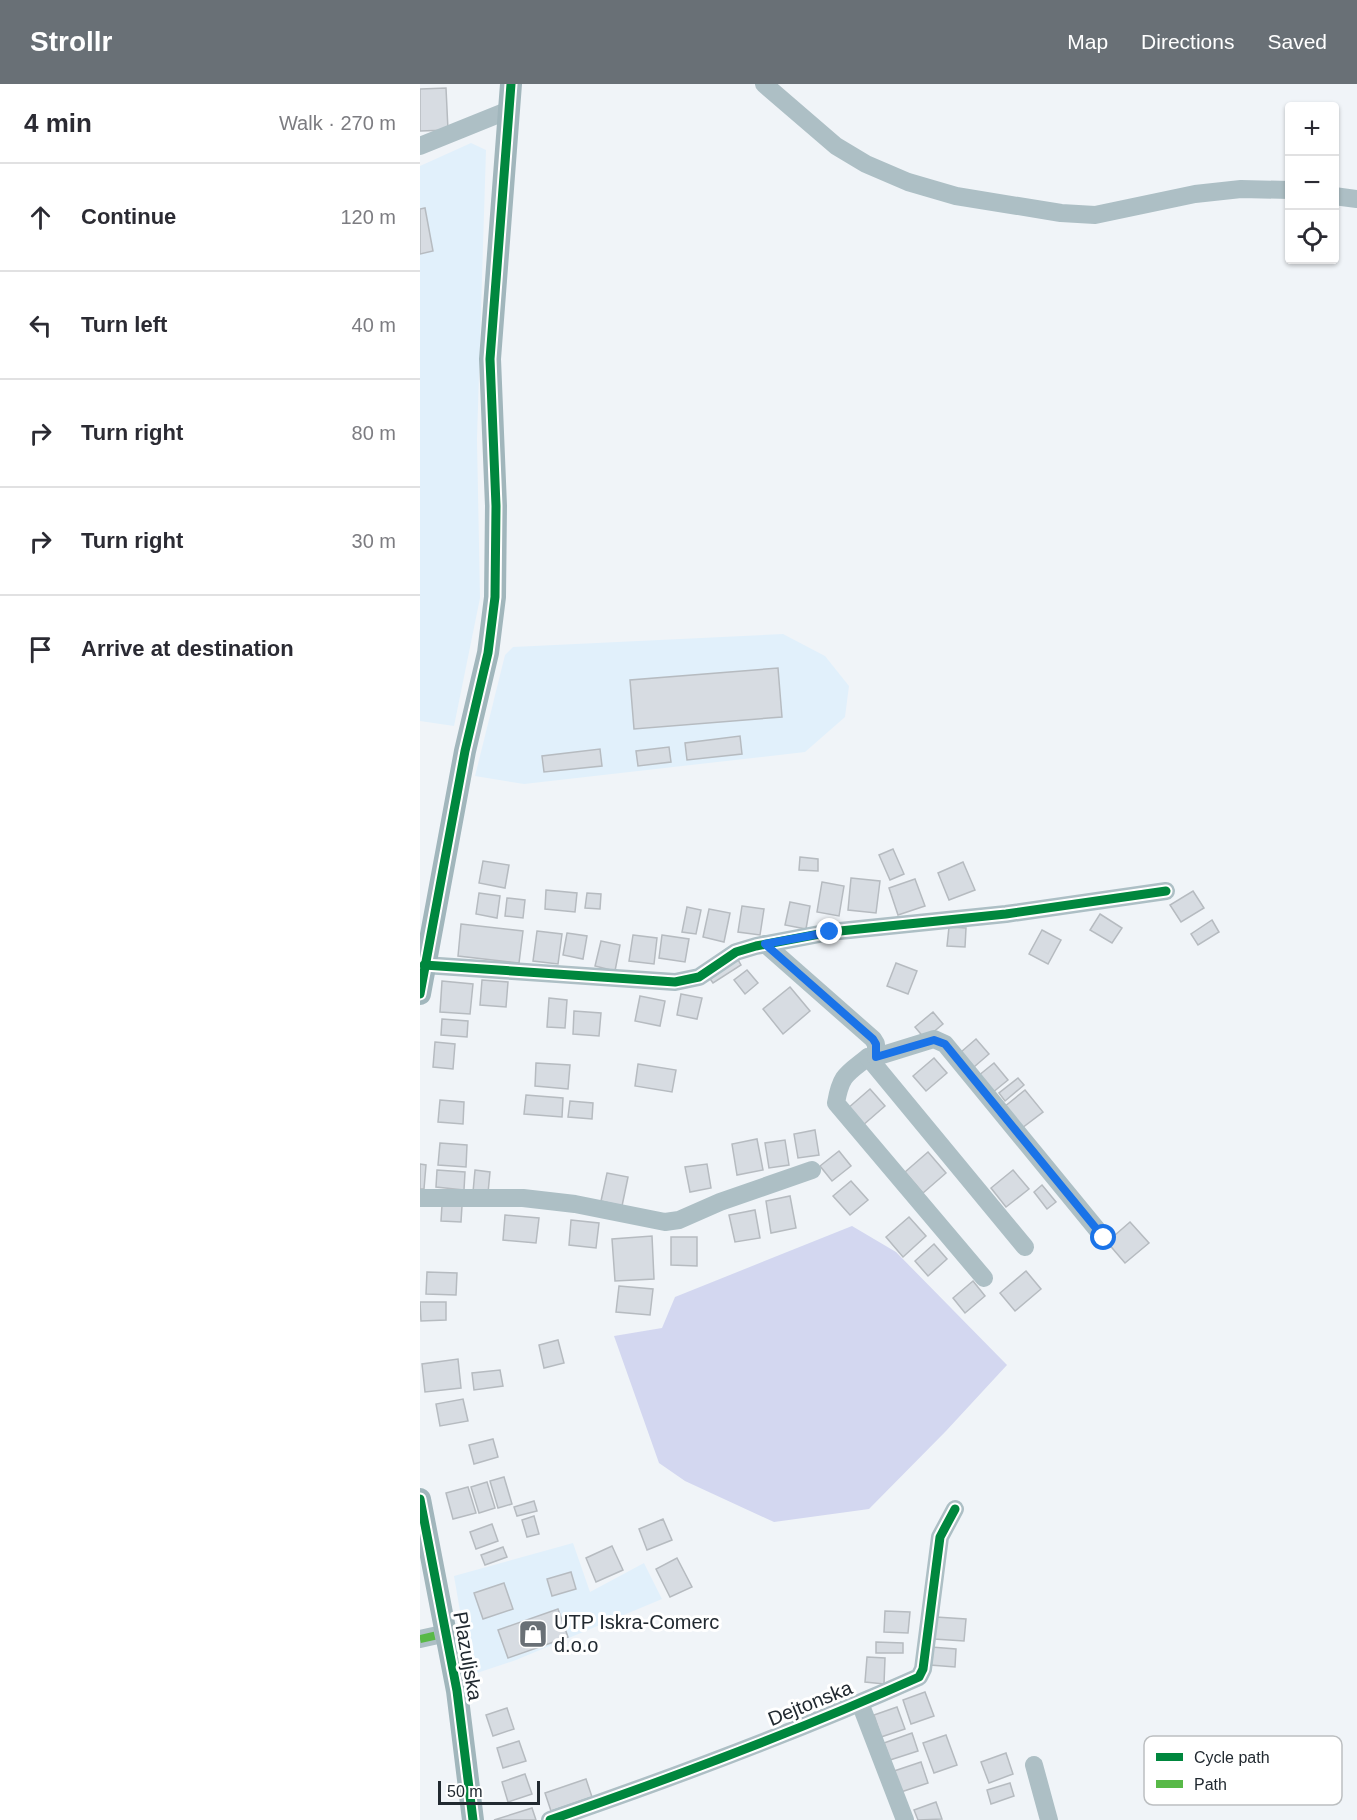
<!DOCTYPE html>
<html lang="en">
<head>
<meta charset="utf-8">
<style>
	:root { --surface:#fff; --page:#f2f2f3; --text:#2b2b33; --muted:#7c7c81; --line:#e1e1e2; --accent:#697076 }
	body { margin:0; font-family:Arial,sans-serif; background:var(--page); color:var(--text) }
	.controls { position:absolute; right:18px; top:18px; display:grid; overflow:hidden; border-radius:6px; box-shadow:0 2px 4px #0004 }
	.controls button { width:54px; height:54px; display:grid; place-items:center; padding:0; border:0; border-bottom:2px solid var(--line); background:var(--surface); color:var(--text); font:30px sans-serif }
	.scale { position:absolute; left:18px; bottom:15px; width:102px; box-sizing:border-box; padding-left:6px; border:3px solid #212930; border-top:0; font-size:16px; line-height:21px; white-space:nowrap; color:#212930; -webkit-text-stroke:4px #fff; paint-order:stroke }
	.stop { position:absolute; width:18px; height:18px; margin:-14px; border:4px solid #1a73e8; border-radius:50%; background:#fff }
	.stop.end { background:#1a73e8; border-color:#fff; box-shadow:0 2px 6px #0008 }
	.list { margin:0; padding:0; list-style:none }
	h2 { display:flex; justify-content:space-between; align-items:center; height:78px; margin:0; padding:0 24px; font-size:26px }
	h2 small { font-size:20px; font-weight:400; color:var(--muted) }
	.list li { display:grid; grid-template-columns:39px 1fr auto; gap:18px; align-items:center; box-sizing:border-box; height:108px; padding:0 24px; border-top:2px solid var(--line) }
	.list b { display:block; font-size:22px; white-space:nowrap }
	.list em { font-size:20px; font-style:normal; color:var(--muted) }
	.icon { flex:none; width:33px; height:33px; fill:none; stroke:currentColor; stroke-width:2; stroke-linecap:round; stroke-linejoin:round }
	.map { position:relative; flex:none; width:937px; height:1736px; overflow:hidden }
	header { display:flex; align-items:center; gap:36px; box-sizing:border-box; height:84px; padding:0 30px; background:var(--accent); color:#fff }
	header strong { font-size:28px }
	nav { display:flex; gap:33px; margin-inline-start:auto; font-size:21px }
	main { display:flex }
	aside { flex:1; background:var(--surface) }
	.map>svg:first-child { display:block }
	.built { fill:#e1f0fb }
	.green { fill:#d3d7f0 }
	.building { fill:#d7dce2; stroke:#b6bbc0; stroke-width:1.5 }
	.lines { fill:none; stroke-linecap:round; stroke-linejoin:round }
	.minor { stroke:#adbfc5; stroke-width:18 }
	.major { stroke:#a1b6bc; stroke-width:22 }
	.quiet { stroke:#58b947; stroke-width:8; stroke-dasharray:15 8; stroke-linecap:butt }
	.cycleway-casing { stroke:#fff; stroke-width:13 }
	.cycleway { stroke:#00873e; stroke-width:9 }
	.route { stroke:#1a73e8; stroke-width:8 }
	.labels { text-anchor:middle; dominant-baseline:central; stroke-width:6; stroke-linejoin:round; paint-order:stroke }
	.poi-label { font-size:20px; fill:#212930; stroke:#fff; text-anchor:start }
	.street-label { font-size:20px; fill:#212930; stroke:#fff }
	.key { fill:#fff; stroke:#bcbfc1; stroke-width:1.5 }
	.key-label { font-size:16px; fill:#212930 }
</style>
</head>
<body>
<header>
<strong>Strollr</strong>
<nav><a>Map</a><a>Directions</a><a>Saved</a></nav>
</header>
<main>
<aside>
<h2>4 min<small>Walk · 270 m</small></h2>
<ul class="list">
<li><svg class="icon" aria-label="ahead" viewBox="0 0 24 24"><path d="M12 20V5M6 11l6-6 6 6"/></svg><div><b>Continue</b></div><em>120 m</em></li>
<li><svg class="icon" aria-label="left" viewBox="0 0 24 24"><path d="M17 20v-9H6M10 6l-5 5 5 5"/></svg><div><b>Turn left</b></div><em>40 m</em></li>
<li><svg class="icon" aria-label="right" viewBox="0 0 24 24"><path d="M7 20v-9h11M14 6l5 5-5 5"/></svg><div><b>Turn right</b></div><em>80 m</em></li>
<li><svg class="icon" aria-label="right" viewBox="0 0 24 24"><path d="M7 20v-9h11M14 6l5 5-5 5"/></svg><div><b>Turn right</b></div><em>30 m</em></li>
<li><svg class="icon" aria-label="arrive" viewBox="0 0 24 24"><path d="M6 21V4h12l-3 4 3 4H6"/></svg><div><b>Arrive at destination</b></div></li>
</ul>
</aside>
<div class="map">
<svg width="937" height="1736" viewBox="0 0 937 1736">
	<rect width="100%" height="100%" fill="#f0f4f8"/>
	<!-- built -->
	<g class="built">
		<path d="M51 59 66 66 57 355 60 514 34 642 0 637V82Z"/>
		<path d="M363 550 405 572 429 602 425 633 385 668 104 700 55 692 85 571 93 563Z"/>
		<path d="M153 1459 170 1508 224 1479 242 1515 96 1576 51 1591 34 1492Z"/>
	</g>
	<!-- green -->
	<path class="green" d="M432 1142 476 1168 587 1281 526 1347 449 1425 354 1438 265 1397 239 1379 194 1252 242 1244 255 1213Z"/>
	<!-- building -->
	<g class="building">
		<path d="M26 4 28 46 0 47V5Z"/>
		<path d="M5 124 13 167 0 170V125Z"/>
		<path d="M358 584 362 633 214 645 210 596Z"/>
		<path d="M320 652 322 670 267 676 265 659Z"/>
		<path d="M249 663 251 678 218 682 216 667Z"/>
		<path d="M180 665 182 682 124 688 122 672Z"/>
		<path d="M473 765 484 790 470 796 459 771Z"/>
		<path d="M380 773 398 775V787L379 786Z"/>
		<path d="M63 777 89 781 85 804 59 799Z"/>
		<path d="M543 778 555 806 529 816 518 789Z"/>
		<path d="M431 794 460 797 456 829 428 826Z"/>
		<path d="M495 795 505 822 478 831 469 804Z"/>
		<path d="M402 798 424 802 419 832 397 828Z"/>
		<path d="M126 806 157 809 155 828 125 825Z"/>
		<path d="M773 807 784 824 761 838 750 821Z"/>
		<path d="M59 809 80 812 77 834 56 830Z"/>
		<path d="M167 809 181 810 180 825 165 824Z"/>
		<path d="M87 814 105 816 103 834 85 832Z"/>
		<path d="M370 818 390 822 386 845 365 841Z"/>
		<path d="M322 822 344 825 340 851 318 848Z"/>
		<path d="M267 823 281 826 276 850 262 848Z"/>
		<path d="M289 825 310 829 304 858 283 853Z"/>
		<path d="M680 830 702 844 692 859 670 846Z"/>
		<path d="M792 836 799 848 778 861 771 850Z"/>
		<path d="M41 840 103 847 99 879 38 872Z"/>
		<path d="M529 843 546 844 545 863 527 862Z"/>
		<path d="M622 846 641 856 628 880 609 870Z"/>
		<path d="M117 847 142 850 138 880 113 877Z"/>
		<path d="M147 849 167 852 163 875 143 871Z"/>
		<path d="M213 851 237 854 234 880 209 877Z"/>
		<path d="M242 851 269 855 265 878 239 874Z"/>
		<path d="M181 857 200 861 195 887 175 882Z"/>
		<path d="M317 874 321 881 293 899 288 892Z"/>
		<path d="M476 879 497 887 488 910 467 902Z"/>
		<path d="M327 886 338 899 325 910 314 896Z"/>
		<path d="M62 896 88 898 86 923 60 921Z"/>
		<path d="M22 897 53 900 50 930 20 928Z"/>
		<path d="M370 903 390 927 363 950 343 925Z"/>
		<path d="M261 910 282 914 277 935 257 931Z"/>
		<path d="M220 912 245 917 240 942 215 937Z"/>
		<path d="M129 914 147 916 145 944 127 943Z"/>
		<path d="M154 927 181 929 179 952 153 950Z"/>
		<path d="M513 928 523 940 505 955 495 943Z"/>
		<path d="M22 935 48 937 47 953 21 951Z"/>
		<path d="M556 955 569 970 554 983 541 968Z"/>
		<path d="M15 958 35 960 33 985 13 983Z"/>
		<path d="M514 974 527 989 506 1007 493 992Z"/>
		<path d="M116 979 150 981 148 1005 115 1002Z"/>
		<path d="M574 979 588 996 572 1009 558 992Z"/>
		<path d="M218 980 256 986 252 1008 215 1002Z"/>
		<path d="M598 994 604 1001 585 1017 579 1009Z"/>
		<path d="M450 1005 465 1022 442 1042 427 1025Z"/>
		<path d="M605 1006 623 1028 602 1044 584 1023Z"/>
		<path d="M106 1011 143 1014 142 1033 104 1030Z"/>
		<path d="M20 1016 44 1018 43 1040 18 1038Z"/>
		<path d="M150 1017 173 1019 172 1035 148 1033Z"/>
		<path d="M395 1046 399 1071 378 1074 374 1050Z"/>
		<path d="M337 1055 343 1086 317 1091 312 1060Z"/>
		<path d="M365 1056 369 1081 349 1084 345 1059Z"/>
		<path d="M20 1059 47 1061 46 1083 18 1081Z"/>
		<path d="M419 1067 431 1082 412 1097 400 1082Z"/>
		<path d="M508 1068 526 1089 503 1109 485 1088Z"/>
		<path d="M0 1080 6 1081 4 1105H0Z"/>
		<path d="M287 1080 291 1104 270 1108 265 1083Z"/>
		<path d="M17 1086 45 1088 44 1106 16 1103Z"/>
		<path d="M55 1086 70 1088 68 1109 53 1108Z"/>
		<path d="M593 1086 609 1105 586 1123 571 1104Z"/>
		<path d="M187 1089 208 1093 202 1122 181 1117Z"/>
		<path d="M431 1097 448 1116 430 1131 413 1112Z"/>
		<path d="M622 1101 636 1118 627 1125 614 1108Z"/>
		<path d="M370 1112 376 1144 351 1149 346 1117Z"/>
		<path d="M22 1121 42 1122 41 1138 21 1137Z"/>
		<path d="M335 1126 340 1154 315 1158 309 1131Z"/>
		<path d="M85 1131 119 1134 116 1159 83 1156Z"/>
		<path d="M489 1133 506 1152 483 1173 466 1153Z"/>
		<path d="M151 1136 179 1139 176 1164 149 1161Z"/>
		<path d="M710 1138 729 1159 705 1179 687 1158Z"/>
		<path d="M232 1152 234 1195 195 1197 192 1155Z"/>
		<path d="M251 1153H277V1182L251 1181Z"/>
		<path d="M514 1160 527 1175 508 1192 495 1177Z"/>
		<path d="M606 1187 621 1205 595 1227 580 1209Z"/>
		<path d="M7 1188 37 1189 36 1211 6 1210Z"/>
		<path d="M553 1197 565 1212 545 1229 533 1214Z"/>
		<path d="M199 1202 233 1205 230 1231 196 1228Z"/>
		<path d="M0 1218H26V1236L1 1237Z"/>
		<path d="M138 1256 144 1279 124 1284 119 1261Z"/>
		<path d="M38 1275 41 1304 5 1308 2 1280Z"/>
		<path d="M80 1286 83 1302 54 1306 52 1289Z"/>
		<path d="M43 1315 48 1337 20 1342 16 1320Z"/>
		<path d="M73 1355 78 1373 54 1380 49 1361Z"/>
		<path d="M84 1393 92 1420 78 1424 70 1397Z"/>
		<path d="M67 1398 75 1424 59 1429 51 1403Z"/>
		<path d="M48 1403 56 1429 33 1435 26 1409Z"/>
		<path d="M114 1417 117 1427 97 1432 94 1423Z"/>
		<path d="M114 1432 119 1450 107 1453 102 1436Z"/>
		<path d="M243 1435 252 1456 227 1466 219 1445Z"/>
		<path d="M72 1440 78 1457 56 1465 50 1448Z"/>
		<path d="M192 1462 203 1486 176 1498 166 1474Z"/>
		<path d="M83 1463 87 1473 65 1481 61 1471Z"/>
		<path d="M257 1474 272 1503 250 1513 236 1485Z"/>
		<path d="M151 1488 156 1505 132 1512 127 1495Z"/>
		<path d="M84 1499 93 1525 63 1535 54 1509Z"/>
		<path d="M138 1525 148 1553 88 1574 78 1546Z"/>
		<path d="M465 1527 490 1528 488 1549 464 1548Z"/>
		<path d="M516 1533 546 1535 544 1557 514 1555Z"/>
		<path d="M456 1558 483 1559V1569H456Z"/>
		<path d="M511 1563 536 1565 535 1583 510 1581Z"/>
		<path d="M447 1573 465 1574 464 1600 445 1598Z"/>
		<path d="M505 1608 514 1632 491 1640 483 1616Z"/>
		<path d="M477 1623 485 1645 461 1653 454 1631Z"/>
		<path d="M87 1624 94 1645 73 1652 66 1631Z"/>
		<path d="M492 1649 498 1667 470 1676 464 1659Z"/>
		<path d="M526 1651 537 1681 514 1689 503 1659Z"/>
		<path d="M99 1657 106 1677 83 1684 77 1664Z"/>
		<path d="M586 1669 593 1690 569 1699 561 1678Z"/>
		<path d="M501 1678 508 1699 481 1708 474 1687Z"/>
		<path d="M105 1690 112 1710 88 1718 82 1698Z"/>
		<path d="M166 1695 172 1713 131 1727 125 1709Z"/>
		<path d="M590 1699 594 1712 571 1720 567 1706Z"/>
		<path d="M516 1718 522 1735 498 1736 494 1726Z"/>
		<path d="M112 1724 116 1736H74Z"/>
	</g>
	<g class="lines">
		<!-- minor -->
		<g class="minor">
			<path d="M344 0 416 62 446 80 488 98 536 112 641 129 675 131 775 110 821 105 870 106"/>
			<path d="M0 62 89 26"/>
			<path d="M914 112 937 115"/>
			<path d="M345 860 453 955 456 960V973H448C427 990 421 990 416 1019L564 1194"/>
			<path d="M4 881 255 898 279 893 316 868 336 862 410 848 586 830 746 807"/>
			<path d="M448 973 605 1163"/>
			<path d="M456 973 514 955 525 960 684 1154"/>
			<path d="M0 1114H103L155 1120 245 1138 259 1136 300 1118 392 1086"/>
			<path d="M0 1555 27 1549"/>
			<path d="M440 1619 485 1736"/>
			<path d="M614 1681 629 1736"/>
			<path d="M130 1736C255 1693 378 1647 499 1593L503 1585 520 1453 535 1425"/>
		</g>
		<!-- major -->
		<g class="major">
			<path d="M0 910 45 667 68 569 75 513 76 422 70 275 91 0"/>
			<path d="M0 1415 37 1607 53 1736"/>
		</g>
		<!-- quiet -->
		<path class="quiet" d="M0 1555 27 1549"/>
		<!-- cycleway casing -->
		<g class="cycleway-casing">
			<g id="cycleway">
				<path d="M4 881 255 898 279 893 316 868 336 862 410 848 586 830 746 807"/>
				<path d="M0 910 45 667 68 569 75 513 76 422 70 275 91 0"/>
				<path d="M0 1415 37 1607 53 1736"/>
				<path d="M130 1736C255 1693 378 1647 499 1593L503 1585 520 1453 535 1425"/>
			</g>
		</g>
		<!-- cycleway -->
		<use href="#cycleway" class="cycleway"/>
	</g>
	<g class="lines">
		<!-- route -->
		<path class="route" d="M410 848 345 860 453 955 456 960V973L514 956 525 960 684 1154"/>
	</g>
	<!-- icons -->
	<defs>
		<g id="shop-square" transform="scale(1.5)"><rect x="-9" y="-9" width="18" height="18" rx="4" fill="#697076" stroke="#fff"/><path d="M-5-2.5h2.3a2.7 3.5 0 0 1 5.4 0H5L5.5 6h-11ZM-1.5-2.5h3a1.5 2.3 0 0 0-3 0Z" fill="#fff"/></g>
	</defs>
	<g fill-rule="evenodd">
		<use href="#shop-square" x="113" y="1550"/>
	</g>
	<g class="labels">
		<!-- poi labels -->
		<g class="poi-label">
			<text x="134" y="1538">UTP Iskra-Comerc<tspan x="134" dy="23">d.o.o</tspan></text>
		</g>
		<!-- street labels -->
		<g class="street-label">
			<text transform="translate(48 1572) rotate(80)">Plazuljska</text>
			<text transform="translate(390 1619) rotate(-22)">Dejtonska</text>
		</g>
	</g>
	<!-- legend -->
	<rect x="724" y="1652" width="198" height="69" rx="9" class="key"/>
	<rect x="736" y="1669" width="27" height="8" fill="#00873e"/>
	<rect x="736" y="1696" width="27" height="8" fill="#58b947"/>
	<g class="key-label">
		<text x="774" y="1679">Cycle path</text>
		<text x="774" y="1706">Path</text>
	</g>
</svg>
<div class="controls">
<button>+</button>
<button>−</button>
<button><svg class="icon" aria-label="locate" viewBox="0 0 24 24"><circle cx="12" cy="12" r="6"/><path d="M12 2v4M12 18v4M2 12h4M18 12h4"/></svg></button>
</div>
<div class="scale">50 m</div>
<div class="stop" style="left:684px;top:1154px"></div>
<div class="stop end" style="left:410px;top:848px"></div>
</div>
</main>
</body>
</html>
